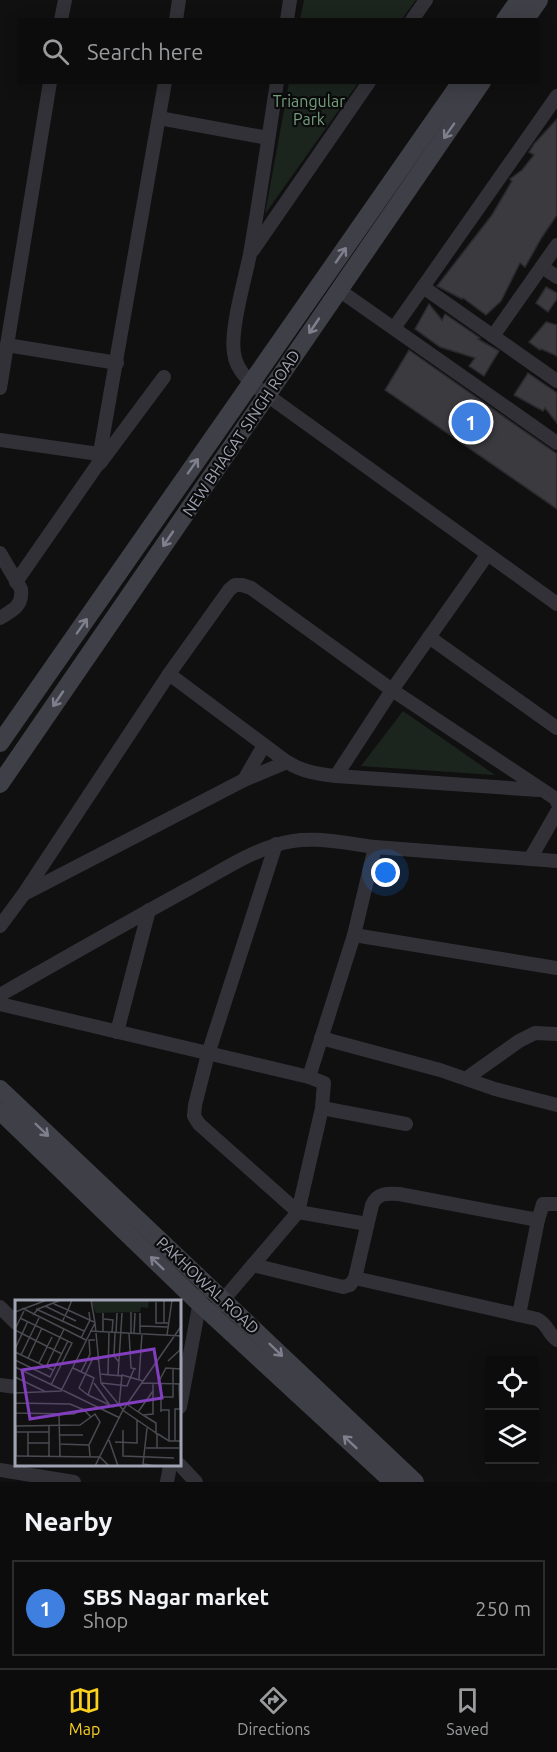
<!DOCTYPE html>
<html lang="en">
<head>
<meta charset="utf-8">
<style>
	:root { --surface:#0c0c0d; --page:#151516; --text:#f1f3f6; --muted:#9a9b9d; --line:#2c2c2e; --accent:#fbd01e }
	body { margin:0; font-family:Ubuntu,sans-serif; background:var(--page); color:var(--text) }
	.controls { position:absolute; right:18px; bottom:18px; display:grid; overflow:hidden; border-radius:0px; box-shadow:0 3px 15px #0003 }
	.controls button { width:54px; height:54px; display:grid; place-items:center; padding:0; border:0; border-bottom:2px solid var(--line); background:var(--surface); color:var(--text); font:30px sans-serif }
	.you { position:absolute; left:386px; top:873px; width:21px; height:21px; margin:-15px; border:4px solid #fff; border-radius:50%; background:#1a73e8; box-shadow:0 0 0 9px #1a73e833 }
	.badge { display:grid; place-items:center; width:39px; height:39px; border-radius:50%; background:var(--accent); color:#fff; font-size:20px; font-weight:700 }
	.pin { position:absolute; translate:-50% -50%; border:3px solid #fff; box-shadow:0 2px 6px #0006 }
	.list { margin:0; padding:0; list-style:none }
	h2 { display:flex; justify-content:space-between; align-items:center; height:78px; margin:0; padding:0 24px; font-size:26px }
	h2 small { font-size:20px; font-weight:400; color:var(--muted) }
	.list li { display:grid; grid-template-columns:39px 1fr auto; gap:18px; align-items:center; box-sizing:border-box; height:96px; margin:0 12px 12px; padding:0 12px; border:2px solid var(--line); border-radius:0px }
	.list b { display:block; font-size:22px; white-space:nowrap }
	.list p { margin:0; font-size:20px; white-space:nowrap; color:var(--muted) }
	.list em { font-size:20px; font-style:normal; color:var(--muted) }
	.icon { flex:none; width:33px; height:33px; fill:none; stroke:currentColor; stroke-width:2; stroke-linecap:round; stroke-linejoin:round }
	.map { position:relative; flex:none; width:557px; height:1482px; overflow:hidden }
	.search { position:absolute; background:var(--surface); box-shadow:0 3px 15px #0003; left:18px; right:18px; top:18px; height:66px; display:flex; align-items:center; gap:15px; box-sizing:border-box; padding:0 21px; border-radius:0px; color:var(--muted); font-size:22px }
	.sheet { height:186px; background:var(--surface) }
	nav { display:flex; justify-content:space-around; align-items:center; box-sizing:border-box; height:84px; border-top:2px solid var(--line); background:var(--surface); font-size:16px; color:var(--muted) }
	nav a { display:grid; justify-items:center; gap:3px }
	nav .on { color:var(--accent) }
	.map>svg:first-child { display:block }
	.green { fill:#1c241e }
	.building { fill:#3a3a3f; stroke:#2a2a2e; stroke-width:1.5 }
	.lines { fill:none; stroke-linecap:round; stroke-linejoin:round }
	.street { stroke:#313137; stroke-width:14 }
	.secondary { stroke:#3f3f47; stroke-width:18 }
	.oneway { stroke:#7e808d }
	.labels { text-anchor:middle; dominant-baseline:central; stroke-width:4.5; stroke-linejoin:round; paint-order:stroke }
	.park-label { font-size:16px; fill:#76a07e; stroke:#0b0b0c }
	.street-label { font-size:16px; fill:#a0a3b3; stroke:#0b0b0c }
	.inset-road { fill:none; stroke:#4a4b52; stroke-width:1.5 }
	.view { fill:#813ebd; fill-opacity:0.15; stroke:#813ebd; stroke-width:3 }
	.inset-edge { fill:none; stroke:#a0a3b3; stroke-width:3 }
</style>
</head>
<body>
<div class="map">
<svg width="557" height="1482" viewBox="0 0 557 1482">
	<rect width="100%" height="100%" fill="#101011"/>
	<!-- green -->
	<g class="green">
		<path d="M304 0H416L402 19H300Z"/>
		<path d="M289 83H358L265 214Z"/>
		<path d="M403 711 495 775 361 766Z"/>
	</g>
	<!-- building -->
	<g class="building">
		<path d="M557 119V215L542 237 525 267 520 263 501 301 486 315 463 298 462 299 437 286 492 215 512 181 510 179 522 170 534 155 529 152 534 144Z"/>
		<path d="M546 287 557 293V299L548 312 536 303Z"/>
		<path d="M429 304 442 320 445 314 480 338 478 339 499 351 484 376 469 366 475 358 440 347 415 329Z"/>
		<path d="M546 322 557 325V356L541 349 540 350 529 342Z"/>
		<path d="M409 350 557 454V509L385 390Z"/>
		<path d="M528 373 557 393V423L545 408 543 411 514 395Z"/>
	</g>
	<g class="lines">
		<!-- street -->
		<g class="street">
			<path d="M61 20 65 0"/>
			<path d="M176 20 179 0"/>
			<path d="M287 20 290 0"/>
			<path d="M412 20 426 0"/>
			<path d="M277 82C268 140 260 197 250 254 245 279 230 330 234 353 236 372 253 385 267 395L557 604"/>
			<path d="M557 96 423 287 557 381"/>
			<path d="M159 118 268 138"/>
			<path d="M253 250 369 82"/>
			<path d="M542 267 557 277"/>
			<path d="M339 290 557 443"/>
			<path d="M394 328 423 287"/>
			<path d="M493 336 557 245"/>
			<path d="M7 345 117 363"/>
			<path d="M0 388 50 82"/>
			<path d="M0 440 99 454"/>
			<path d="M100 463 164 377"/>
			<path d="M0 553 21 589C23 606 13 610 0 618"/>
			<path d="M16 582 98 464 165 82"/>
			<path d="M429 637 557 728"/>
			<path d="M169 674 229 590 235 585H242L251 588 392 690 556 799 557 802"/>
			<path d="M336 776 538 790"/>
			<path d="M244 780 264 745"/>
			<path d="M276 844 208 1054 195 1105 194 1116 199 1124 298 1212 367 1224"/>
			<path d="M530 859 557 812"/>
			<path d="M26 893 244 780 287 762"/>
			<path d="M0 926 23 895 169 674 287 762C303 772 318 774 336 776L392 690 487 555"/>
			<path d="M354 935 557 968"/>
			<path d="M0 995C63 959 126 923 190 888 218 873 246 854 276 845 307 834 344 843 375 847"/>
			<path d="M0 1004 309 1077 324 1083 322 1108 298 1212 218 1306"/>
			<path d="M117 1032 149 910"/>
			<path d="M321 1038 440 1070 495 1089 557 1105"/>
			<path d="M309 1077 354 935 375 847 557 861"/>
			<path d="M467 1078 519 1041 535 1033 557 1034"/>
			<path d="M322 1108 406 1124"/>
			<path d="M253 1265 343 1287 350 1285 355 1278 537 1319C548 1324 548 1334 557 1340"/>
			<path d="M355 1278 372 1205C377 1193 387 1193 399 1194L538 1220 543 1204H557"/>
			<path d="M0 1307 16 1323"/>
			<path d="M519 1315 538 1220"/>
			<path d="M0 1385 16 1387"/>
			<path d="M180 1407 201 1296"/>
			<path d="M180 1465 196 1482"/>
			<path d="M0 1470 74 1482"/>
			<path d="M167 1482 170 1466"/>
		</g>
		<!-- secondary -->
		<g class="secondary">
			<path d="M505 20 519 0"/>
			<path d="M525 20 539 0"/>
			<path d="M0 743 461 82"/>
			<path d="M0 784 482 82"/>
			<path d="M0 1089 415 1482"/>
			<path d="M0 1111 199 1303 393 1482"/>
		</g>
	</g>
	<!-- one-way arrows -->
	<defs><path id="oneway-shaft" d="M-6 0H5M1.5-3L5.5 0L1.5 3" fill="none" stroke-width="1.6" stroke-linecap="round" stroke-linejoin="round" transform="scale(1.5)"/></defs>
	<g class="oneway">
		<use href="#oneway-shaft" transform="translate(449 131) rotate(125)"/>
		<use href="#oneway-shaft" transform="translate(341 255) rotate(-55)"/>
		<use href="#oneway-shaft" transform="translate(314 326) rotate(124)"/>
		<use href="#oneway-shaft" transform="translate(193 466) rotate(-55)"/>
		<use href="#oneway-shaft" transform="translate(168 539) rotate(124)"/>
		<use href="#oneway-shaft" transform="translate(82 626) rotate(-55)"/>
		<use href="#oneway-shaft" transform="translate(58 699) rotate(124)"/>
		<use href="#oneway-shaft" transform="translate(42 1130) rotate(44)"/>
		<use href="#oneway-shaft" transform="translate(157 1263) rotate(-136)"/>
		<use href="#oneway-shaft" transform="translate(276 1350) rotate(44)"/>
		<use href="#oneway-shaft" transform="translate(350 1442) rotate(-137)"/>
	</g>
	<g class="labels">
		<!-- park labels -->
		<g class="park-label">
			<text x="309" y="101">Triangular<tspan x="309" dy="18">Park</tspan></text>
		</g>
		<!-- street labels -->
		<g class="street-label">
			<text transform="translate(241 433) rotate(-56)">NEW BHAGAT SINGH ROAD</text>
			<text transform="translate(208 1285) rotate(43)">PAKHOWAL ROAD</text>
		</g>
	</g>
	<!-- overview -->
	<g transform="translate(15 1300)">
		<rect width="166" height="166" fill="#101011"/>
		<path d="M75 0H134L133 8 126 7 125 12 81 13Z" fill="#1c241e"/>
		<path class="inset-road" d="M141 2V23H153M39 4 53 10 57 0M30 6 61 21M7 8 71 40M21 9 69 31M0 12 32 0M88 13V32M18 15 23 9 46 0M5 18 57 43 36 85M89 19 98 20 97 32M47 22 53 10 79 22M80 23 85 74 107 76M149 23V0M125 26 153 27M0 29 9 11M0 30 47 54M75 31 167 36M100 33 99 56 104 62M101 33 102 13M114 33 116 68 121 69M116 33V12M119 34 120 13M125 34V13M152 35 157 0M66 38 75 20 74 12M0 49 13 21M0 52 38 70M6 55 24 18M13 58 27 28M0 60 35 77 53 41M153 61 165 50 166 36M24 63 37 37M0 67 105 118M31 67 49 29M58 68 79 78 73 95 99 107M66 72 75 54 74 40H80M85 74 86 83 109 111 144 135M93 74 94 32M103 76 107 13M0 77 31 92M124 79 127 34M79 83 94 104M87 83 112 86 119 69M127 83 167 84M143 83 151 68 167 69M164 84 165 109M0 93 46 91 80 23 76 0M73 95 64 88 78 58 84 60M146 97H158V68M0 103 55 104 67 109M113 105 128 115 138 114V83M104 106 107 75 128 81M146 110H154V141M123 112 138 91M146 112V83M0 113 59 114 68 109 76 117 80 114 85 122 74 145 75 156M0 113V93M44 114 45 156M128 115 141 123V134M0 126 65 125 76 117M1 126V156M132 128 128 164 141 166M108 130V156L159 158M1 132H34M143 134 154 141H167M45 135H68M94 140 103 166M160 141V109H167M100 142 122 143V120M13 143H34M44 144 74 145M131 148H142V134M142 148H164M0 156 85 157 94 166M13 156V132M34 156V125M80 166 108 110 167 25"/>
		<path class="view" d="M139 49 147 98 15 119 7 70Z"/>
		<rect width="166" height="166" class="inset-edge"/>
	</g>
</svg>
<div class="controls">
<button><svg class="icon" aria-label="locate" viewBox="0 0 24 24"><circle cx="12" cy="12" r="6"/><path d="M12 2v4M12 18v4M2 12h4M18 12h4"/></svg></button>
<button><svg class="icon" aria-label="layers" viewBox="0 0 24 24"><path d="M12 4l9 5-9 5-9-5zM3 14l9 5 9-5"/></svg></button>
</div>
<div class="you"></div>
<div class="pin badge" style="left:471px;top:422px;background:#3f7fe0">1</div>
<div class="search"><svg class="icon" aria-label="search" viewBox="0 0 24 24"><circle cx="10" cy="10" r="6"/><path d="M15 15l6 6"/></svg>Search here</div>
</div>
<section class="sheet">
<h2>Nearby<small></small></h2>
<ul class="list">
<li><span class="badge" style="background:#3f7fe0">1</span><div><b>SBS Nagar market</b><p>Shop</p></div><em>250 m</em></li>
</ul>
</section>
<nav>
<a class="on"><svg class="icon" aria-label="map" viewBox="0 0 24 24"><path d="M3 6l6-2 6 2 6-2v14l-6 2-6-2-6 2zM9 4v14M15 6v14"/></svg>Map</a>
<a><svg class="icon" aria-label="directions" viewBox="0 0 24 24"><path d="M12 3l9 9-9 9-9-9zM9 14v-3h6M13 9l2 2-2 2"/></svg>Directions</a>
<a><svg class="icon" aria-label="saved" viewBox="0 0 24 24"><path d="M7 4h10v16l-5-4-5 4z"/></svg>Saved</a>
</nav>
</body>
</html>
